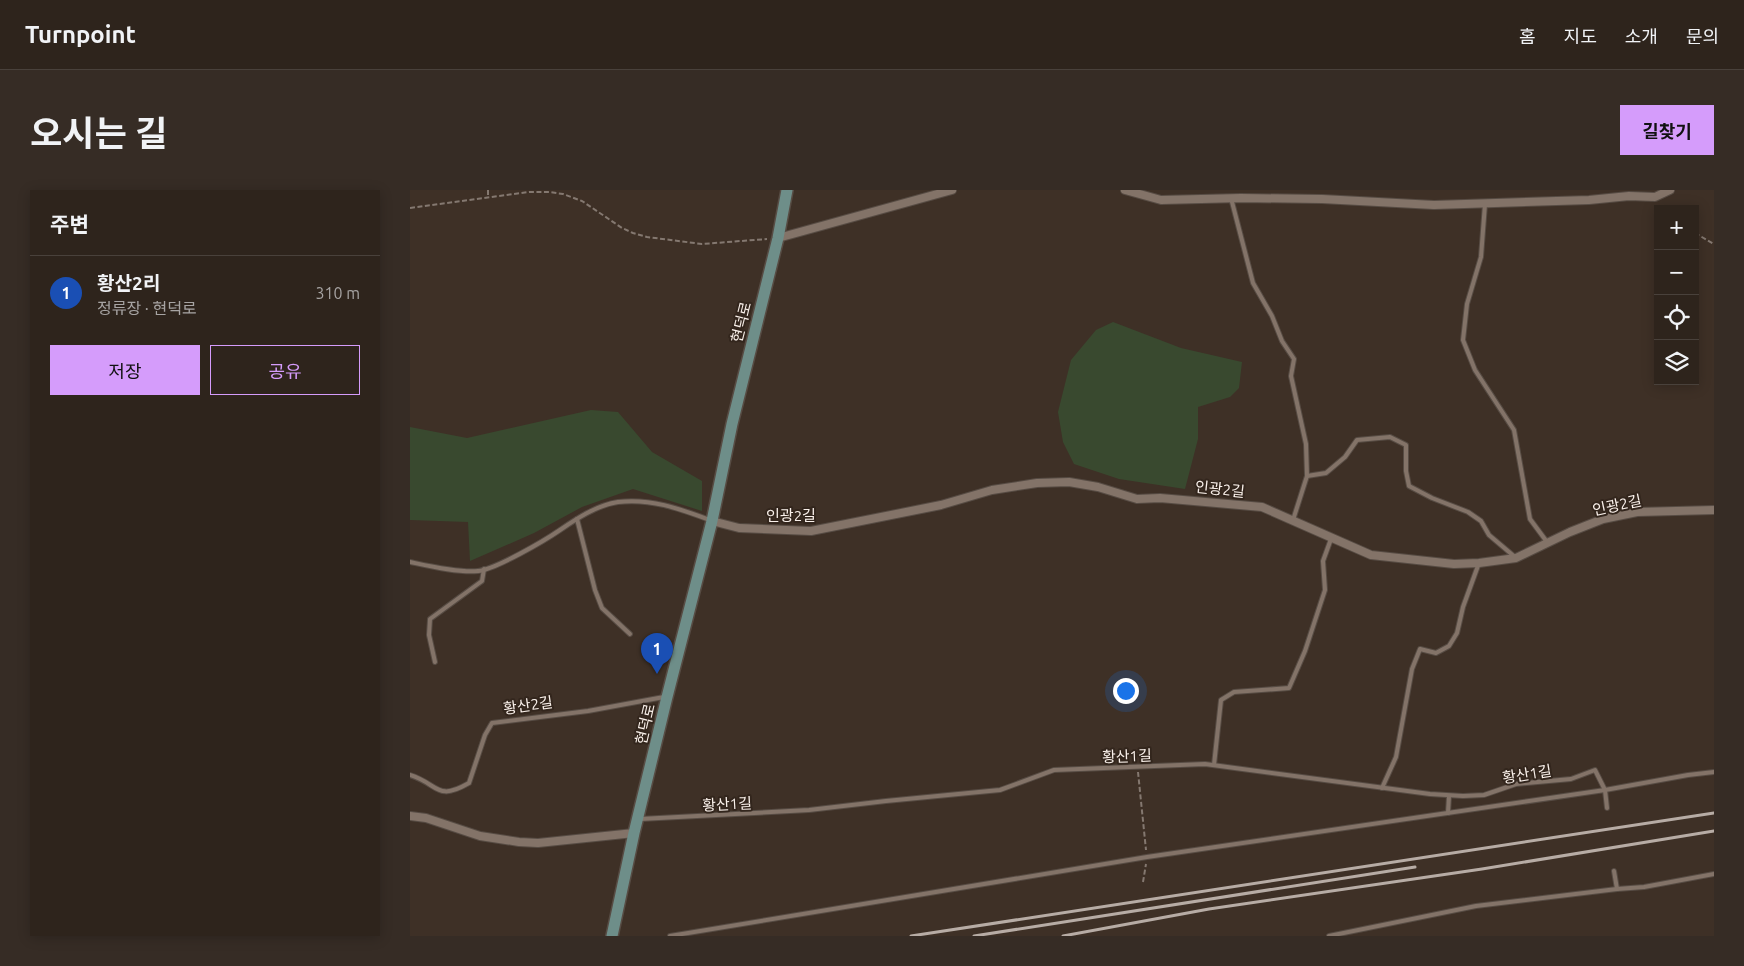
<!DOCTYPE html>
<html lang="ko">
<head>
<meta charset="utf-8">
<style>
	:root { --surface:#2e241c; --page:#362c25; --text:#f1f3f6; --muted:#a7a4a3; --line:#49413b; --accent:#d59cfb }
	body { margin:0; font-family:Ubuntu,"Noto Sans KR",sans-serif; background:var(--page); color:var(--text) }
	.controls { position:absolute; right:15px; top:15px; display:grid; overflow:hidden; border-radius:0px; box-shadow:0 2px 12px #0003 }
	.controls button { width:45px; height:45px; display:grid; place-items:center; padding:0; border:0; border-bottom:1px solid var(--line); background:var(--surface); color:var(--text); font:25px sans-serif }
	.you { position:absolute; left:715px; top:500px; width:18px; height:18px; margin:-12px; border:4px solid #fff; border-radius:50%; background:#1a73e8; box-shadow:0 0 0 8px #1a73e833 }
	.badge { display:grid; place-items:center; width:32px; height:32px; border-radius:50%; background:var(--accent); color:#fff; font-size:16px; font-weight:700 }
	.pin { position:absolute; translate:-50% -41px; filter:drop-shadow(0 1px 2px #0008) }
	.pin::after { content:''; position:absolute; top:26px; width:18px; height:15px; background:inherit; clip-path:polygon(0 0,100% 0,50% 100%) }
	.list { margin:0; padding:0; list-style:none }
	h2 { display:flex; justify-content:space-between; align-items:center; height:65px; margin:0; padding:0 20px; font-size:21px }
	h2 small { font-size:16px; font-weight:400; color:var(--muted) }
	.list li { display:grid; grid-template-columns:32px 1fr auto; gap:15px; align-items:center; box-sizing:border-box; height:75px; padding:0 20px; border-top:1px solid var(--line) }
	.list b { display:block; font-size:19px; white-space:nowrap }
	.list p { margin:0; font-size:16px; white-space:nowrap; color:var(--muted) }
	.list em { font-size:16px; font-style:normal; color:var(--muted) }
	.actions { display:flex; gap:10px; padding:15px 20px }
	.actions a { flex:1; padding:11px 0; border:1px solid var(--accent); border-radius:0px; text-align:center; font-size:18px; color:var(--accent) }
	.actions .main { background:var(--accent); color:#111 }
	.icon { flex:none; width:28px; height:28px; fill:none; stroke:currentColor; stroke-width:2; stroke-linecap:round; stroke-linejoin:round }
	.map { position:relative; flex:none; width:1304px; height:746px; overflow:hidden; border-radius:0px }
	header { display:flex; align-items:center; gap:30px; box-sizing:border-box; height:70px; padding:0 25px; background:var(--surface); border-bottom:1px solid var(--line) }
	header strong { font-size:24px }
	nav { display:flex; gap:28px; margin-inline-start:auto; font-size:18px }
	.intro { display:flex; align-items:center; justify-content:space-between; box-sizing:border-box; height:120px; padding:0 30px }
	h1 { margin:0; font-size:35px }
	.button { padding:12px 22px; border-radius:0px; background:var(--accent); color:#111; font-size:18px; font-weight:700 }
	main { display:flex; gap:30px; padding:0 30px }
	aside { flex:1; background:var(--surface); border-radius:0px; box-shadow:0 2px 12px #0003 }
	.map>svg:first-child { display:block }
	.green { fill:#39492f }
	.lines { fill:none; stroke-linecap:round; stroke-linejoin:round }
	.lane-casing { stroke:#574c44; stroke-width:6 }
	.street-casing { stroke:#574c44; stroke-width:10 }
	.secondary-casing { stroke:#574c44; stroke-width:14 }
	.path { stroke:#847870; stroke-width:2; stroke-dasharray:5 2.5; stroke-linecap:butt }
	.lane { stroke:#837368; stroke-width:4 }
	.street { stroke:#837368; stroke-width:8 }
	.secondary { stroke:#6e8e89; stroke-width:11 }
	.rail { stroke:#b7aca5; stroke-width:3 }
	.labels { text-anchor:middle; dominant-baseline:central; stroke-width:4; stroke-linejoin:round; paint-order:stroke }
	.street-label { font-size:15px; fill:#faf1eb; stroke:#33261d }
</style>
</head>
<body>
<header>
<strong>Turnpoint</strong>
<nav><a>홈</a><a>지도</a><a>소개</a><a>문의</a></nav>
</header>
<div class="intro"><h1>오시는 길</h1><a class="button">길찾기</a></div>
<main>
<aside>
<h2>주변<small></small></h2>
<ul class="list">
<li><span class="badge" style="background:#1a4fb4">1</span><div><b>황산2리</b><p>정류장 · 현덕로</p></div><em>310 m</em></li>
</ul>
<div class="actions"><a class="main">저장</a><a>공유</a></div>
</aside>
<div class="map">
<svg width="1304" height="746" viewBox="0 0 1304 746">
	<rect width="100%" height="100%" fill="#3e3026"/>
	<!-- green -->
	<g class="green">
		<path d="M703 132 771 158 832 172 829 198 820 207 788 217V249L775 299 709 289 664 274 653 252 648 222 661 170 686 140Z"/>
		<path d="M181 220 208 222 242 262 292 291V321L223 299 172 317 124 343 60 371 58 332 0 330V237L57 248Z"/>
	</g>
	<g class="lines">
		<!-- lane casing -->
		<g class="lane-casing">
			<g id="lane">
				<path d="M821 8 843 93 862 126 872 151 884 169 881 186 896 254 897 286 883 330"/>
				<path d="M1075 14 1071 67 1057 114 1053 150 1065 180 1104 240 1120 329 1137 352"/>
				<path d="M897 286 916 283 935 267 947 250 980 247 996 255V281L999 296 1022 308 1058 322 1071 331 1079 345 1105 367"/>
				<path d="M167 329 185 400 192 418 220 444"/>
				<path d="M0 372C19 376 49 383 68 381 86 379 134 351 150 340 166 329 187 315 208 312 241 308 270 319 300 330"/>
				<path d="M25 472 19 445 20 429 72 391 74 379"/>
				<path d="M804 575 811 510 824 502 879 498 895 461 915 400 913 371 921 349"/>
				<path d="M0 585C29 594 26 612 59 593L75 545 82 533 178 521 254 507"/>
				<path d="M972 598 986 567 1002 479 1010 459 1026 463 1039 456 1047 443 1053 417 1069 373"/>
				<path d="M1038 623 1039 606"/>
				<path d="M230 629 399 620 476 611 569 602 590 600 644 580 795 574 1020 604 1053 606 1074 605 1106 594 1161 589 1185 580 1195 600 1197 618"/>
				<path d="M1204 681 1207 699 1234 697 1304 684"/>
				<path d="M260 746 737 667 1195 600 1278 585 1304 582"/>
				<path d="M919 746 1066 716 1207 699"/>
			</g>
		</g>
		<!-- street casing -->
		<g class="street-casing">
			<g id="street">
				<path d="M715 0 751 10 831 8 912 9 1024 15 1179 10 1219 6 1245 7 1260 0"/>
				<path d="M368 48 542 0"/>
				<path d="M302 331 329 338 401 341 531 315 582 300 627 293 659 292 688 297 727 309 750 308 852 317 961 365 1044 374 1069 373 1106 368 1160 342 1193 329 1227 322 1304 320"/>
				<path d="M0 626 16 628 70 646 109 652 128 653 224 643"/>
			</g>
		</g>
		<!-- secondary casing -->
		<g class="secondary-casing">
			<path id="secondary" d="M202 746 224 643 257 507 302 331 322 234 368 48 377 0"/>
		</g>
		<!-- path -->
		<g class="path">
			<path d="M78 0V8"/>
			<path d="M0 18 119 2H139L153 4 172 11 212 38 223 43 237 47 292 54 357 49"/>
			<path d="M1285 43 1304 54"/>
			<path d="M728 582 736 660"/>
			<path d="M733 692 736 674"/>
		</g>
		<!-- lane -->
		<use href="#lane" class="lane"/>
		<!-- street -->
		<use href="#street" class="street"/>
		<!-- secondary -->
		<use href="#secondary" class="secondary"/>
		<!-- rail -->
		<g class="rail">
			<path d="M501 746 1304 623"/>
			<path d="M564 746 1005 677"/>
			<path d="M653 746 799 719 1072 679 1304 641"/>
		</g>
	</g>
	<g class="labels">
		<!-- street labels -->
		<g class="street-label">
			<text transform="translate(331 132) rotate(-76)">현덕로</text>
			<text transform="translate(810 299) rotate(6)">인광2길</text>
			<text transform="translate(1207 315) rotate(-12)">인광2길</text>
			<text x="381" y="325">인광2길</text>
			<text transform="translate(118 515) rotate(-8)">황산2길</text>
			<text transform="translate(235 534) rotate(-77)">현덕로</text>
			<text transform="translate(717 566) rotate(-2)">황산1길</text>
			<text transform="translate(1117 584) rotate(-9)">황산1길</text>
			<text transform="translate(317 614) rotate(-3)">황산1길</text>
		</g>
	</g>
</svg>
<div class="controls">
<button>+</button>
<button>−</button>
<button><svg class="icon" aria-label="locate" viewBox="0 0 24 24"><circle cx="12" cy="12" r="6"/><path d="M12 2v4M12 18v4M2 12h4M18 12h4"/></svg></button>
<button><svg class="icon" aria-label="layers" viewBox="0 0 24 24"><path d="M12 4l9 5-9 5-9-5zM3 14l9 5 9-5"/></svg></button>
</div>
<div class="you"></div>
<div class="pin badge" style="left:247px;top:484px;background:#1a4fb4">1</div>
</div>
</main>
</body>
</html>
